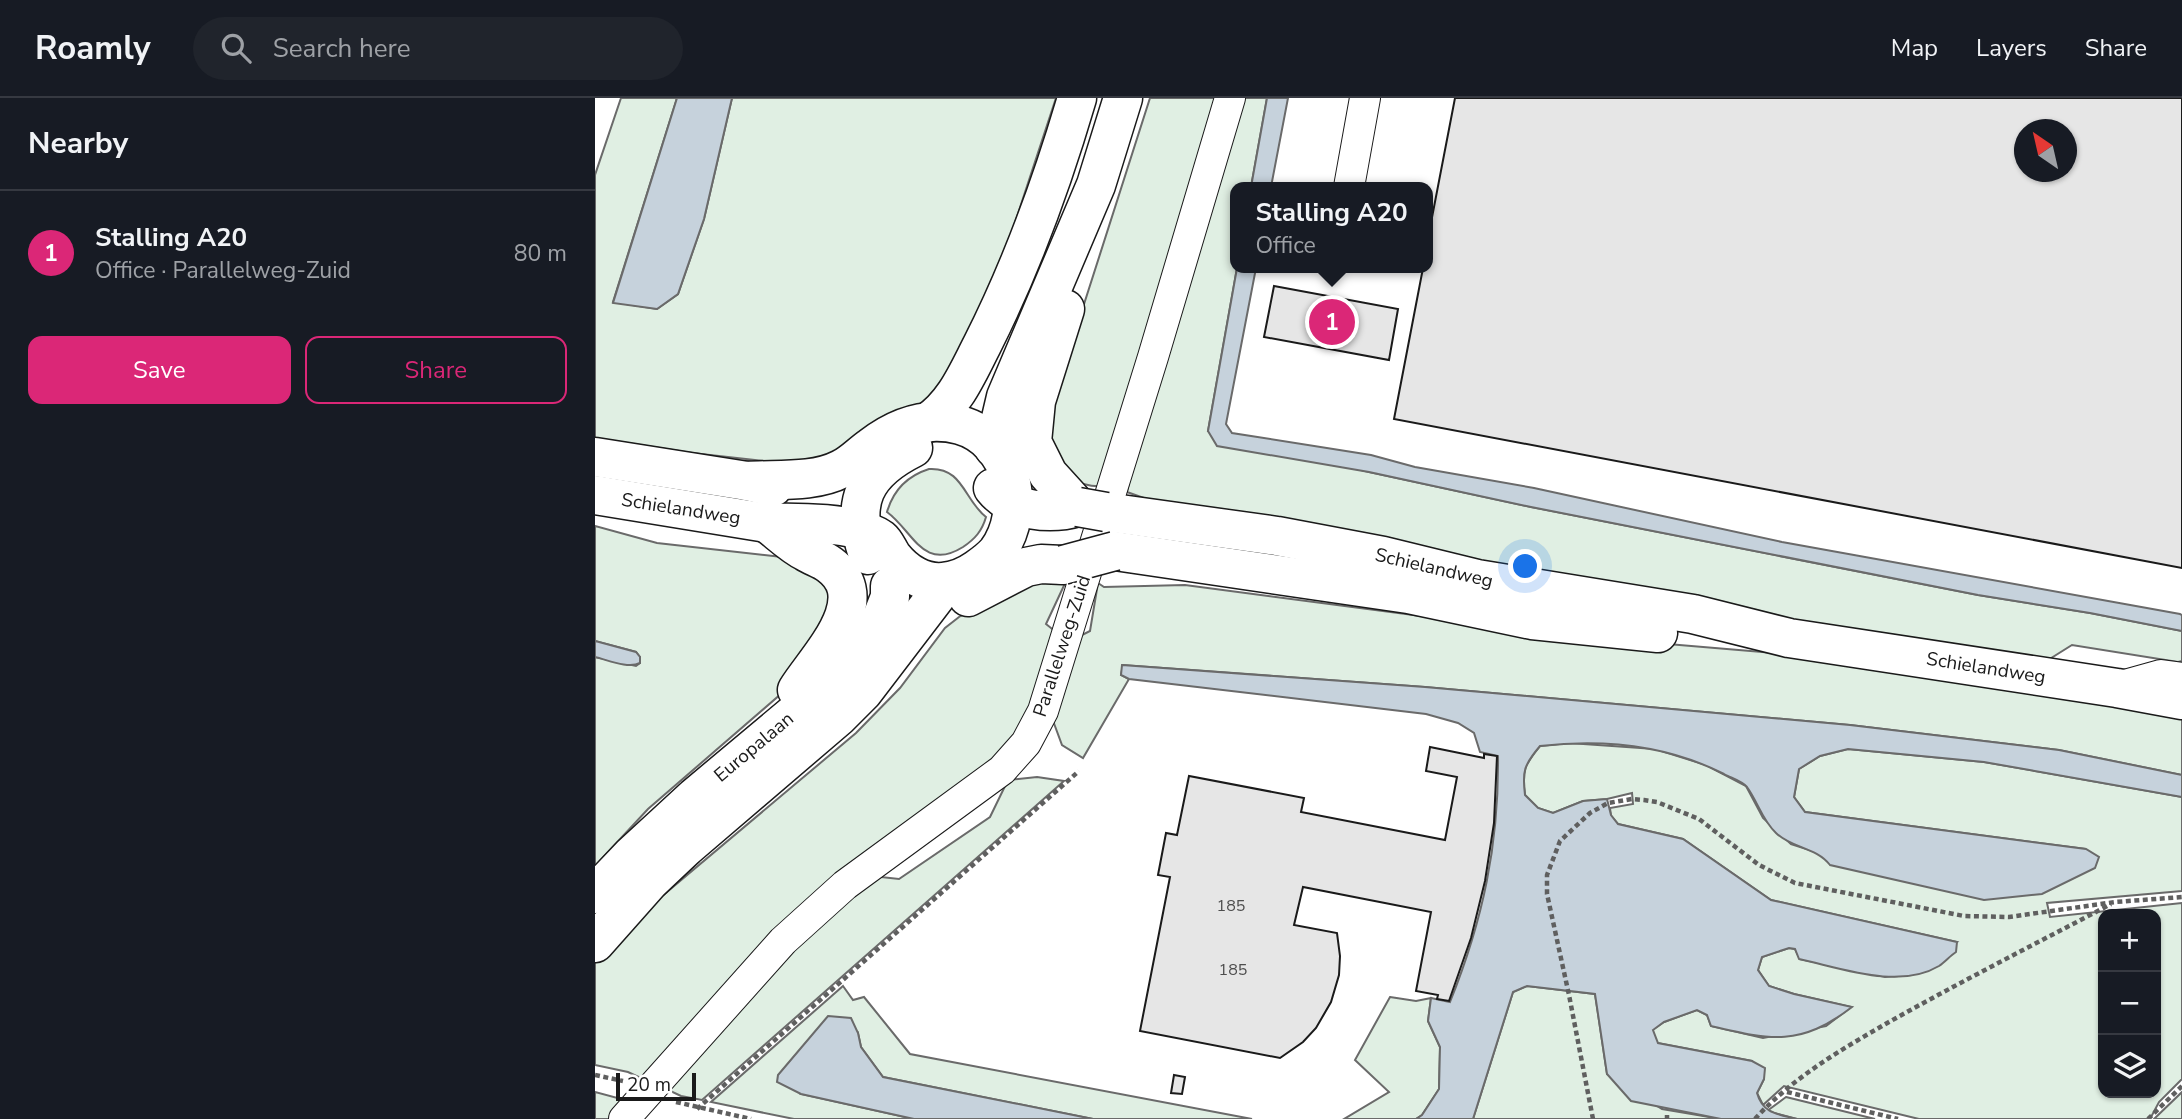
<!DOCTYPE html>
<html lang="en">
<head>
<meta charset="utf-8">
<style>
	:root { --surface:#171b24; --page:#20242c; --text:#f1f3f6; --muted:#9ea1a6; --line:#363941; --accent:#db2777 }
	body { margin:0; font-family:"Nunito Sans",sans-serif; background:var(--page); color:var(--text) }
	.controls { position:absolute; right:21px; bottom:21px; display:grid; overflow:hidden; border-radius:14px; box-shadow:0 2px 5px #0004 }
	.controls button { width:63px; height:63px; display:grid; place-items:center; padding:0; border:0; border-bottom:2px solid var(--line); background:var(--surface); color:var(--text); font:35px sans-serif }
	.compass { position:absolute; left:1419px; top:21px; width:63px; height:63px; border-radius:50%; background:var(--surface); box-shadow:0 2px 5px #0004; rotate:326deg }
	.scale { position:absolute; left:21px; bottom:18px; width:80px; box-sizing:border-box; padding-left:7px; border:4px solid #1a1a1a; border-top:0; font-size:19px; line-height:24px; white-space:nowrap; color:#1a1a1a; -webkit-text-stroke:5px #fff; paint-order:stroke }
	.you { position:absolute; left:931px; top:469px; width:24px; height:24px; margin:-18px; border:5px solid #fff; border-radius:50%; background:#1a73e8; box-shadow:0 0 0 10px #1a73e833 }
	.badge { display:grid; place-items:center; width:46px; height:46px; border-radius:50%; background:var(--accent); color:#fff; font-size:23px; font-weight:700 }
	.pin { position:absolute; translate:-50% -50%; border:4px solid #fff; box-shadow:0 2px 7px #0006 }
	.popup { position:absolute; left:635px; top:84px; width:203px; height:91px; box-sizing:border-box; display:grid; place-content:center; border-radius:14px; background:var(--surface); filter:drop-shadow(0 2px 5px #0005); font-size:23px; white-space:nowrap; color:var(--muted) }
	.popup b { font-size:26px; color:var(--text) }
	.popup::after { content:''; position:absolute; left:50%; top:100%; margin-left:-14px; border:14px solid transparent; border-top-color:var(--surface) }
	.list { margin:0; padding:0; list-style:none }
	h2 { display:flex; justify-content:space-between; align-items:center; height:91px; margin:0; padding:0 28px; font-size:30px }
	h2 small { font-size:23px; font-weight:400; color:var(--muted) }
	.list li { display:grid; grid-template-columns:46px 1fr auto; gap:21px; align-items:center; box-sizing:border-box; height:126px; padding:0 28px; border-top:2px solid var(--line) }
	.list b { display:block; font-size:26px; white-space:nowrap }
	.list p { margin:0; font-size:23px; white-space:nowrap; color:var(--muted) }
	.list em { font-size:23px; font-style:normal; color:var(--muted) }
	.actions { display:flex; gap:14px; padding:21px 28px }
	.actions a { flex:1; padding:16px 0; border:2px solid var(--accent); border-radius:14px; text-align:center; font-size:24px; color:var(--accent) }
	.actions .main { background:var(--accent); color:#fff }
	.icon { flex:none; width:38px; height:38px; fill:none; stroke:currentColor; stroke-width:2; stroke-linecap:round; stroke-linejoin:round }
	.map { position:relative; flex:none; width:1587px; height:1021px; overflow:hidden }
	header { display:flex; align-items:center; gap:42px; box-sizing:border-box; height:98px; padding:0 35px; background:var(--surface); border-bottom:2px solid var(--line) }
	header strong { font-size:33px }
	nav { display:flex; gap:38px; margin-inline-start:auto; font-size:24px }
	.search { width:490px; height:63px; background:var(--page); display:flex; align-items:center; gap:18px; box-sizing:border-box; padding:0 24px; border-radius:38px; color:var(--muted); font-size:26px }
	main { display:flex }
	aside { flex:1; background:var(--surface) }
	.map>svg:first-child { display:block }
	.green { fill:#e0efe3; stroke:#6a6a6a; stroke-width:2; fill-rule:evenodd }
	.water { fill:#c6d2dc; stroke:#6a6a6a; stroke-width:2 }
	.building { fill:#e6e6e6; stroke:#1a1a1a; stroke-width:2; fill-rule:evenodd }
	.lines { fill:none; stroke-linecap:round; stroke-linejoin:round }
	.minor-casing { stroke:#1a1a1a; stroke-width:32 }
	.major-casing { stroke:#1a1a1a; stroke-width:41 }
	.highway-casing { stroke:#1a1a1a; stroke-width:41 }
	.path { stroke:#5f5f5f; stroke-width:4.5; stroke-dasharray:5 3.5; stroke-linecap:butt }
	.minor { stroke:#fff; stroke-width:30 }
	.major { stroke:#fff; stroke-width:38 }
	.highway { stroke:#fff; stroke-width:38 }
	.major-bridge-casing { stroke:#1a1a1a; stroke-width:41; stroke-linecap:butt }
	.major-bridge { stroke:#fff; stroke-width:38 }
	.labels { text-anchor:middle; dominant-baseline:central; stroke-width:5; stroke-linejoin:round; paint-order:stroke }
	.number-label { font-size:16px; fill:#4d4d4d }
	.street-label { font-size:19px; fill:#1a1a1a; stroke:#fff }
</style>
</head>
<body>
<header>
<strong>Roamly</strong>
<div class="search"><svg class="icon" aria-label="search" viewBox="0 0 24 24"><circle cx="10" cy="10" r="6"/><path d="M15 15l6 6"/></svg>Search here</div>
<nav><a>Map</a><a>Layers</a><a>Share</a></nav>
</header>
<main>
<aside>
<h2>Nearby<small></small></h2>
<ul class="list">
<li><span class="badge">1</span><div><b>Stalling A20</b><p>Office · Parallelweg-Zuid</p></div><em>80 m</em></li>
</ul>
<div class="actions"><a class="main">Save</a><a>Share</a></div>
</aside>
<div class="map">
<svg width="1587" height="1021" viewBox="0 0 1587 1021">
	<rect width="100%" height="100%" fill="#fff"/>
	<!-- green -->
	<g class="green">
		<path d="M26 0H82L18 204 62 211 83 196 109 121 137 0H461L411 152 402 191 338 301 243 355 212 363 179 364 97 355 0 340V77Z"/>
		<path d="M555 0H624L508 388C459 391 450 341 458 303Z"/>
		<path d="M644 0H672L656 89H641L642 170 613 333 774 374 936 409 1383 497 1495 515 1587 533V563L1583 564 1477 547 1453 562 1133 512 560 404 532 394 544 339Z"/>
		<path d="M334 371C368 369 369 402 391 419 387 433 380 441 368 449 328 474 318 433 292 414 298 393 312 378 334 371Z"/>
		<path d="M0 428 62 445 196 460 222 473 234 495 233 521 187 595 53 711 0 768V559L41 568 45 565V559L41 554 0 543Z"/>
		<path d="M473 479 451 526 461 534 439 602 417 641 383 676 50 982 33 974 0 967V864L41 820 261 635 305 590 350 530 364 519 422 485Z"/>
		<path d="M503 485 509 489 590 487 978 538 1190 556 1305 572 1587 620V677L1464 652 1255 627 830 589 528 567 526 577 534 581 488 660 467 647 457 620 481 540 495 533Z"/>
		<path d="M974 645 1060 651 1111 667 1151 688 1168 720 1196 746 1227 756 1491 751 1210 714 1199 699 1204 671 1225 658 1253 651 1389 664 1587 699V793L1452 805 1455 819 1587 805V981L1564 1004 1555 1021H1324L1189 988 1168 1007 1162 995 1169 981 1157 963 1062 945 1057 932 1069 924 1102 912 1112 917 1116 928 1168 940 1231 928 1256 909 1199 896 1174 888 1163 872 1167 859 1194 850 1200 851 1205 861 1290 879 1317 877 1362 844 1176 802 1088 741 1023 726 1016 718 1015 710 1038 706 1037 695 1012 701 988 703 958 715 943 710 930 697C927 673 929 667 945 648ZM1508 816H1561V995H1508Z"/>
		<path d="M442 679 469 683 107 1002 86 998 71 991 205 843 277 778 304 781 395 719 413 682Z"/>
		<path d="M248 888 258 902 269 899 315 956 657 1021H498L288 979 266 949 263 935 206 996 319 1021H199L116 1004Z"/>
		<path d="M932 888 1000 896 1012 976 1067 1011 1126 1021H878L918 894Z"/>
		<path d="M795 899 821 903 836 900 833 923 845 949 844 991 827 1017 821 1021H749L794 994 760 962Z"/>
		<path d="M0 994 30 1002 14 1021H0Z"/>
		<path d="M1587 994V1021H1559Z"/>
		<path d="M1191 999 1280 1021H1202L1172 1013Z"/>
	</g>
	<!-- water -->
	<g class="water">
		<path d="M82 0H137L109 121 83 196 62 211 18 205Z"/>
		<path d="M672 0H693L676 89H656Z"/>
		<path d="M642 170H661L631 326 637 335 776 357 820 369 939 390 1187 444 1585 516 1587 517V533L1495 515 1383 497 936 409 774 374 622 348 613 333Z"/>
		<path d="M0 543 41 554 45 559V565C33 571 13 562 0 559Z"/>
		<path d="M527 567 830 589 1255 627 1464 652 1587 677V699L1389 664 1253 651 1225 658 1204 671 1199 699 1210 714 1491 751 1504 759 1500 770 1447 796 1389 802 1235 767C1221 749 1198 751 1181 735 1167 722 1163 704 1152 689 1147 683 1136 680 1129 676 1072 647 1007 641 945 648 929 667 927 673 930 697L943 710 958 715 988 703 1012 701 1016 717 1023 726 1088 741 1176 802 1362 844 1361 854C1355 858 1350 864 1344 868 1304 892 1246 870 1204 861L1200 851 1194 850 1167 859 1163 872 1174 888 1199 896 1257 909C1205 949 1176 942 1116 928L1112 917 1102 912 1069 924 1058 932 1063 945 1157 963 1170 970 1169 981 1162 995C1168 1016 1183 1016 1202 1021H1126L1036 1003 1012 976 1000 896 932 888 918 894 878 1021H821L827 1017 844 991 845 949 833 923 836 900 855 904C888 822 904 746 903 658L885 654 879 635 863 625 831 616 534 581 526 577Z"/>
		<path d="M233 918 256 920 263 935 266 949 288 979 498 1021H319L206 996 182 984 183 977Z"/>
	</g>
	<!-- building -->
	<g class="building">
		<path d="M860 0H1587V470L799 321 828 170H833V140ZM1430 32H1472V74H1430Z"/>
		<path d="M679 188 803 211 794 262 669 239Z"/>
		<path d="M835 649 889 660V656L902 658 899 725 890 783 876 840 854 903 842 901 843 897 821 893 836 814 708 789 699 827 742 835 745 858 744 877 736 904 721 930 708 944 685 960 545 933 575 779 563 777 571 735 582 737 594 678 709 700 706 714 850 742 862 679 831 673Z"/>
		<path d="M579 977 590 979 587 996 576 995Z"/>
	</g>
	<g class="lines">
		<!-- minor casing -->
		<g class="minor-casing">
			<g id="minor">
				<path d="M754 89 770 0"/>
				<path d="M1523 589 1566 577 1587 580"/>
				<path d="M29 1021 188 843 250 787 407 672 431 645 448 613 558 259 635 0"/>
			</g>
		</g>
		<!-- major casing -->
		<g class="major-casing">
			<g id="major">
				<path d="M0 359 152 383 178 389"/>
				<path d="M152 383C182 381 219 385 246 371 257 366 266 356 276 349 302 329 332 318 365 327 418 342 433 412 402 454 397 460 389 466 382 471 372 478 360 483 348 484 328 486 310 474 298 459 294 454 291 445 286 441 263 424 200 424 172 425"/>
				<path d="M398 390C417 414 456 417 483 409"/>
				<path d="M0 397 172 425 197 434"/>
				<path d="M511 414 682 438 788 458 882 481 1098 516 1194 540 1522 590 1587 602"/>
				<path d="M172 425C185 435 197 447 211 454 219 459 227 461 235 467 282 502 222 560 202 592"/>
				<path d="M520 453 813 496 937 522 1063 535"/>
				<path d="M273 457C255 405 268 375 318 350"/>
				<path d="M373 499 431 469 446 466 468 467"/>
				<path d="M0 796 36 758 100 699 223 596 248 572 282 532 295 499V488"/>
				<path d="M0 845 55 783 91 749 243 619 268 594 352 484"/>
			</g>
		</g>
		<!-- highway casing -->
		<g class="highway-casing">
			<g id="highway">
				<path d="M470 211 441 303 437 344 453 376 483 409"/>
				<path d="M332 325C360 306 372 276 387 247 427 168 457 85 482 0"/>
				<path d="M399 350 411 299 501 87 528 0"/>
			</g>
		</g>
		<!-- path -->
		<g class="path">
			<path d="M0 977 28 983"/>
			<path d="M1192 994 1303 1021"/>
			<path d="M81 1004 156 1021"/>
			<path d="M102 1011 484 673"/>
			<path d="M998 1021 974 897 952 796V777L965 743 995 715 1013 705 1037 701 1049 702 1062 704 1104 721 1164 767 1200 785 1369 818 1414 819 1520 804 1587 799"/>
			<path d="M1072 1021V1017"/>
			<path d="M1160 1021C1197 980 1247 951 1294 924 1367 883 1442 845 1516 806"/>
			<path d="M1553 1021 1587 988"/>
		</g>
		<!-- minor -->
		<use href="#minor" class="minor"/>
		<!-- major -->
		<use href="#major" class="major"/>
		<!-- highway -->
		<use href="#highway" class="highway"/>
		<!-- major-bridge casing -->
		<g class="major-bridge-casing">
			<g id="major-bridge">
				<path d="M483 409 511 414"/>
				<path d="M468 467 520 453"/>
			</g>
		</g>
		<!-- major-bridge -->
		<use href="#major-bridge" class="major-bridge"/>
	</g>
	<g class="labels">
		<!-- number labels -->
		<g class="number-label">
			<text x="636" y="808">185</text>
			<text x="638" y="872">185</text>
		</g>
		<!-- street labels -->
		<g class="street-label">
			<text transform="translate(86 411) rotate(9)">Schielandweg</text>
			<text transform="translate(839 470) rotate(13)">Schielandweg</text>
			<text transform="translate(467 548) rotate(-72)">Parallelweg-Zuid</text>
			<text transform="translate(1391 570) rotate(9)">Schielandweg</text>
			<text transform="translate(159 649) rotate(-40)">Europalaan</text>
		</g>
	</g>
</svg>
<div class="controls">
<button>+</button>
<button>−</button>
<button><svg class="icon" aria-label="layers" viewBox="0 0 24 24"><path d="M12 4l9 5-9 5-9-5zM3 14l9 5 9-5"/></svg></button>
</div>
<svg class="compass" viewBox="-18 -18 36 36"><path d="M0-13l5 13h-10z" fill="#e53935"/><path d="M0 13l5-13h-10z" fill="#9ea1a6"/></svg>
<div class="scale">20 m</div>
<div class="you"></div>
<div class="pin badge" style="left:737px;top:224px">1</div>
<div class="popup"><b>Stalling A20</b>Office</div>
</div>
</main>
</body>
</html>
